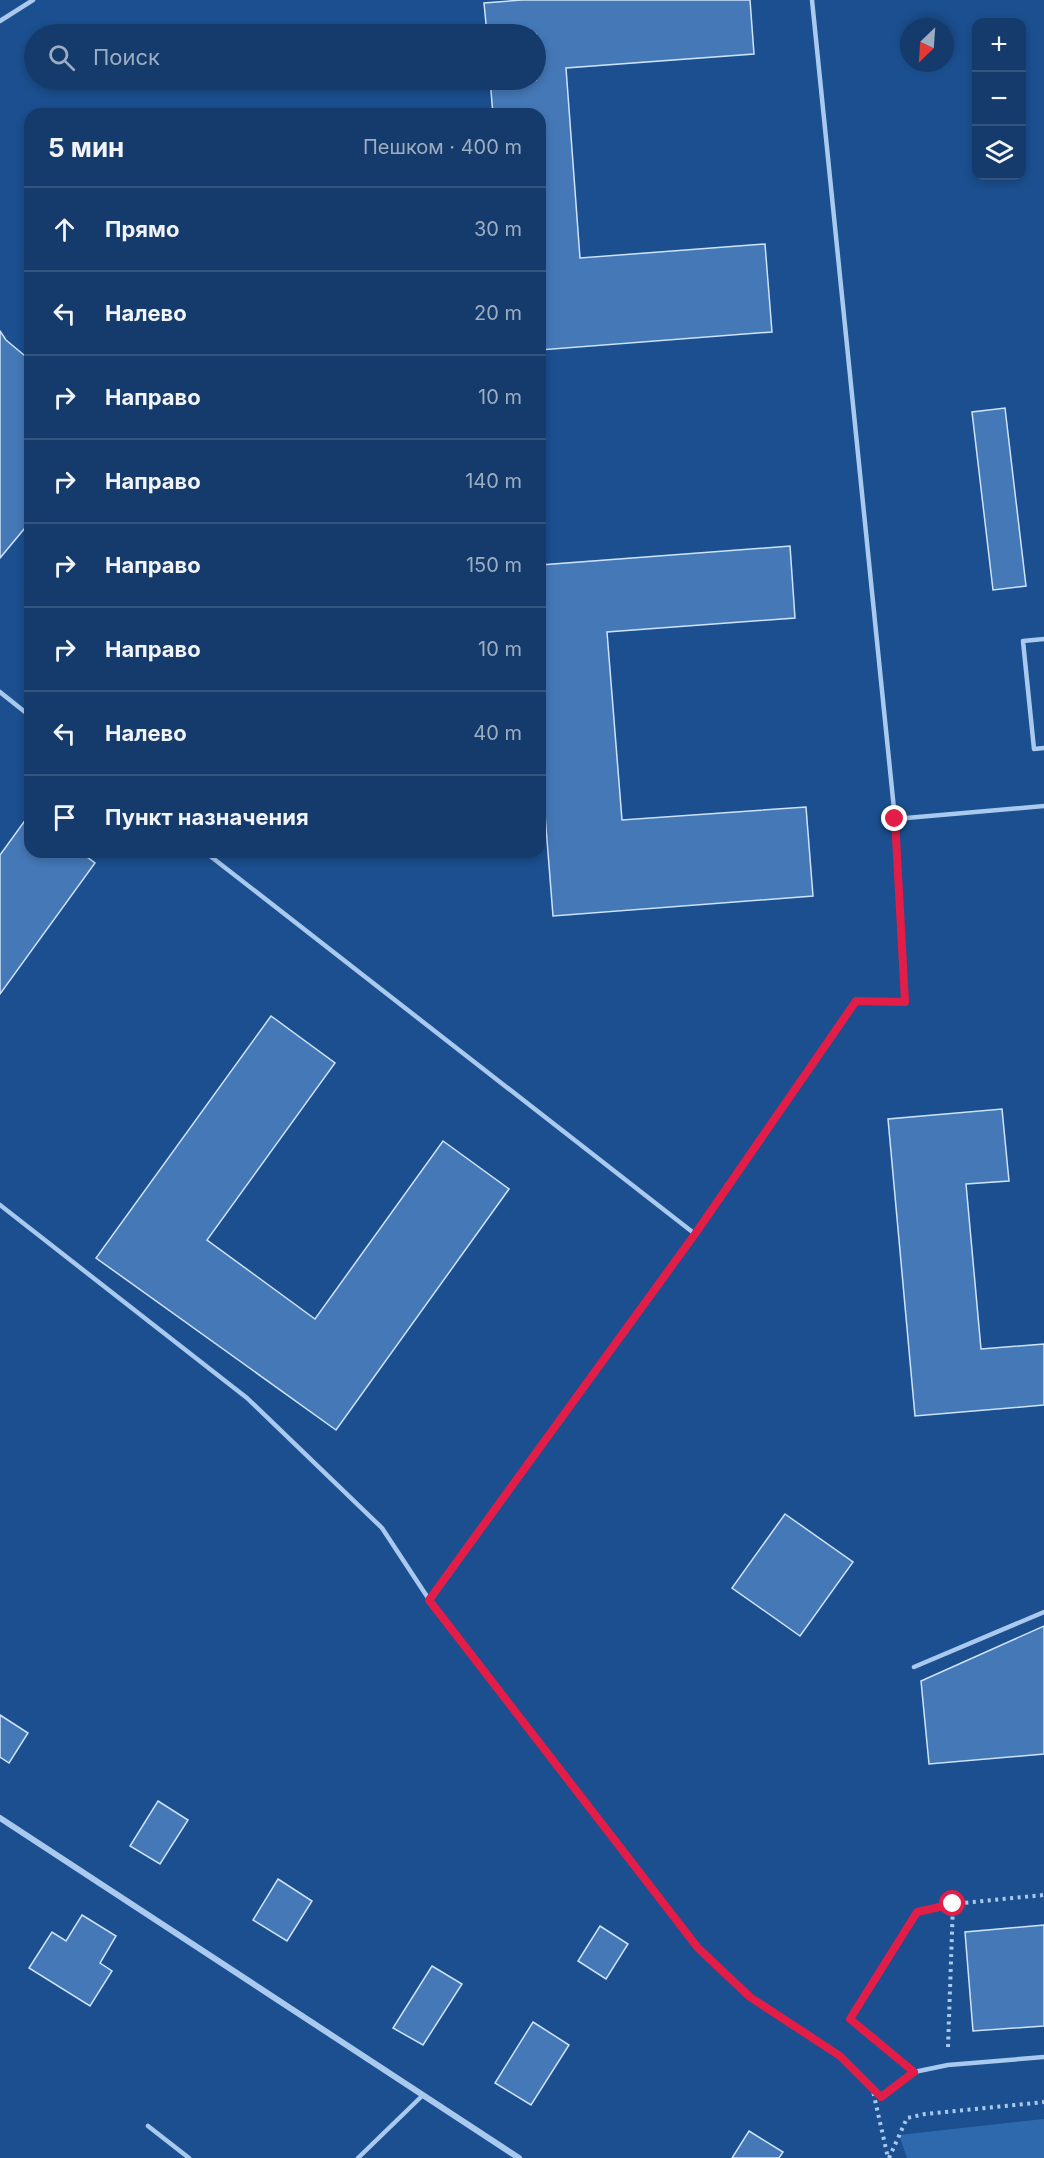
<!DOCTYPE html>
<html lang="ru">
<head>
<meta charset="utf-8">
<style>
	:root { --surface:#143b6b; --page:#214673; --text:#f1f3f6; --muted:#9dadc1; --line:#33557e }
	body { margin:0; font-family:Inter,sans-serif; background:var(--page); color:var(--text) }
	.controls { position:absolute; right:18px; top:18px; display:grid; overflow:hidden; border-radius:12px; box-shadow:0 3px 9px #0003 }
	.controls button { width:54px; height:54px; display:grid; place-items:center; padding:0; border:0; border-bottom:2px solid var(--line); background:var(--surface); color:var(--text); font:30px sans-serif }
	.compass { position:absolute; left:900px; top:18px; width:54px; height:54px; border-radius:50%; background:var(--surface); box-shadow:0 3px 9px #0003; rotate:205deg }
	.stop { position:absolute; width:18px; height:18px; margin:-14px; border:4px solid #e11d48; border-radius:50%; background:#fff }
	.stop.end { background:#e11d48; border-color:#fff; box-shadow:0 2px 6px #0008 }
	.list { margin:0; padding:0; list-style:none }
	h2 { display:flex; justify-content:space-between; align-items:center; height:78px; margin:0; padding:0 24px; font-size:26px }
	h2 small { font-size:20px; font-weight:400; color:var(--muted) }
	.list li { display:grid; grid-template-columns:39px 1fr auto; gap:18px; align-items:center; box-sizing:border-box; height:84px; padding:0 24px; border-top:2px solid var(--line) }
	.list b { display:block; font-size:22px; white-space:nowrap }
	.list em { font-size:20px; font-style:normal; color:var(--muted) }
	.icon { flex:none; width:33px; height:33px; fill:none; stroke:currentColor; stroke-width:2; stroke-linecap:round; stroke-linejoin:round }
	.map { position:relative; flex:none; width:1044px; height:2158px; overflow:hidden }
	.search { position:absolute; background:var(--surface); box-shadow:0 3px 9px #0003; left:24px; top:24px; width:522px; height:66px; display:flex; align-items:center; gap:15px; box-sizing:border-box; padding:0 21px; border-radius:33px; color:var(--muted); font-size:22px }
	.panel { position:absolute; background:var(--surface); box-shadow:0 3px 9px #0003; left:24px; top:108px; width:522px; height:750px; border-radius:18px }
	.map>svg:first-child { display:block }
	.green { fill:#2e69ad }
	.building { fill:#4478b7; stroke:#cfe3fa; stroke-width:1.5 }
	.lines { fill:none; stroke-linecap:round; stroke-linejoin:round }
	.path { stroke:#a9c9ee; stroke-width:4; stroke-dasharray:3 4.5; stroke-linecap:butt }
	.service { stroke:#a9c9ee; stroke-width:4.5 }
	.minor { stroke:#a9c9ee; stroke-width:6 }
	.route { stroke:#e11d48; stroke-width:8 }
</style>
</head>
<body>
<div class="map">
<svg width="1044" height="2158" viewBox="0 0 1044 2158">
	<rect width="100%" height="100%" fill="#1b4f8f"/>
	<!-- green -->
	<path class="green" d="M1044 2119V2158H907L899 2135Z"/>
	<!-- building -->
	<g class="building">
		<path d="M522 0H750L754 54 566 68 580 258 765 244 772 332 540 350V114H493L490 80H536V34H487L484 3Z"/>
		<path d="M0 331 6 340 30 360V522L0 558Z"/>
		<path d="M1005 408 1026 586 993 590 972 412Z"/>
		<path d="M790 546 795 618 607 632 622 820 806 807 813 896 553 916 540 751V565Z"/>
		<path d="M29 815 30 852H80L95 863 0 994V855Z"/>
		<path d="M271 1016 335 1063 207 1240 315 1319 443 1141 509 1189 336 1430 96 1258Z"/>
		<path d="M1002 1109 1009 1181 966 1184 981 1349 1044 1344V1405L915 1416 888 1119Z"/>
		<path d="M785 1514 853 1562 800 1636 732 1588Z"/>
		<path d="M1044 1626V1754L929 1764 921 1681Z"/>
		<path d="M0 1715 28 1733 9 1763 0 1757Z"/>
		<path d="M158 1801 188 1820 160 1864 130 1846Z"/>
		<path d="M278 1879 312 1901 287 1941 253 1920Z"/>
		<path d="M82 1915 116 1936 100 1963 112 1971 90 2006 29 1968 52 1932 66 1941Z"/>
		<path d="M1044 1925V2026L973 2031 965 1932Z"/>
		<path d="M600 1926 628 1944 606 1979 578 1961Z"/>
		<path d="M432 1966 462 1984 423 2045 393 2028Z"/>
		<path d="M533 2022 569 2045 531 2105 495 2083Z"/>
		<path d="M749 2131 783 2152 779 2158H732Z"/>
	</g>
	<g class="lines">
		<!-- path -->
		<g class="path">
			<path d="M712 1961 750 1997 840 2056 873 2091 888 2158"/>
			<path d="M860 2004 917 1912 953 1904 1044 1895"/>
			<path d="M948 2047 953 1904"/>
			<path d="M874 2092 881 2097 900 2084"/>
			<path d="M889 2158 907 2118 925 2114 1044 2102"/>
		</g>
		<!-- service -->
		<g class="service">
			<path d="M0 21 33 0"/>
			<path d="M1044 639 1023 641 1034 749 1044 748"/>
			<path d="M0 692 30 716"/>
			<path d="M895 819 1044 806"/>
			<path d="M205 852 695 1234"/>
			<path d="M0 1205 247 1398 382 1528 430 1601 698 1948"/>
			<path d="M430 1601 695 1234 856 1001 905 1002 895 819 812 0"/>
			<path d="M914 1667 1044 1612"/>
			<path d="M850 2019 914 2072 948 2065 1044 2057"/>
			<path d="M148 2126 189 2158"/>
			<path d="M358 2158 423 2095"/>
		</g>
		<!-- minor -->
		<path class="minor" d="M0 1818 519 2158"/>
	</g>
	<g class="lines">
		<!-- route -->
		<path class="route" d="M895 819 905 1002 856 1001 695 1234 429 1600 698 1948 750 1997 840 2056 881 2097 914 2072 850 2019 917 1912 953 1904"/>
	</g>
</svg>
<div class="controls">
<button>+</button>
<button>−</button>
<button><svg class="icon" aria-label="layers" viewBox="0 0 24 24"><path d="M12 4l9 5-9 5-9-5zM3 14l9 5 9-5"/></svg></button>
</div>
<svg class="compass" viewBox="-18 -18 36 36"><path d="M0-13l5 13h-10z" fill="#e53935"/><path d="M0 13l5-13h-10z" fill="#9dadc1"/></svg>
<div class="stop" style="left:953px;top:1904px"></div>
<div class="stop end" style="left:895px;top:819px"></div>
<div class="search"><svg class="icon" aria-label="search" viewBox="0 0 24 24"><circle cx="10" cy="10" r="6"/><path d="M15 15l6 6"/></svg>Поиск</div>
<section class="panel">
<h2>5 мин<small>Пешком · 400 m</small></h2>
<ul class="list">
<li><svg class="icon" aria-label="ahead" viewBox="0 0 24 24"><path d="M12 20V5M6 11l6-6 6 6"/></svg><div><b>Прямо</b></div><em>30 m</em></li>
<li><svg class="icon" aria-label="left" viewBox="0 0 24 24"><path d="M17 20v-9H6M10 6l-5 5 5 5"/></svg><div><b>Налево</b></div><em>20 m</em></li>
<li><svg class="icon" aria-label="right" viewBox="0 0 24 24"><path d="M7 20v-9h11M14 6l5 5-5 5"/></svg><div><b>Направо</b></div><em>10 m</em></li>
<li><svg class="icon" aria-label="right" viewBox="0 0 24 24"><path d="M7 20v-9h11M14 6l5 5-5 5"/></svg><div><b>Направо</b></div><em>140 m</em></li>
<li><svg class="icon" aria-label="right" viewBox="0 0 24 24"><path d="M7 20v-9h11M14 6l5 5-5 5"/></svg><div><b>Направо</b></div><em>150 m</em></li>
<li><svg class="icon" aria-label="right" viewBox="0 0 24 24"><path d="M7 20v-9h11M14 6l5 5-5 5"/></svg><div><b>Направо</b></div><em>10 m</em></li>
<li><svg class="icon" aria-label="left" viewBox="0 0 24 24"><path d="M17 20v-9H6M10 6l-5 5 5 5"/></svg><div><b>Налево</b></div><em>40 m</em></li>
<li><svg class="icon" aria-label="arrive" viewBox="0 0 24 24"><path d="M6 21V4h12l-3 4 3 4H6"/></svg><div><b>Пункт назначения</b></div></li>
</ul>
</section>
</div>
</body>
</html>
